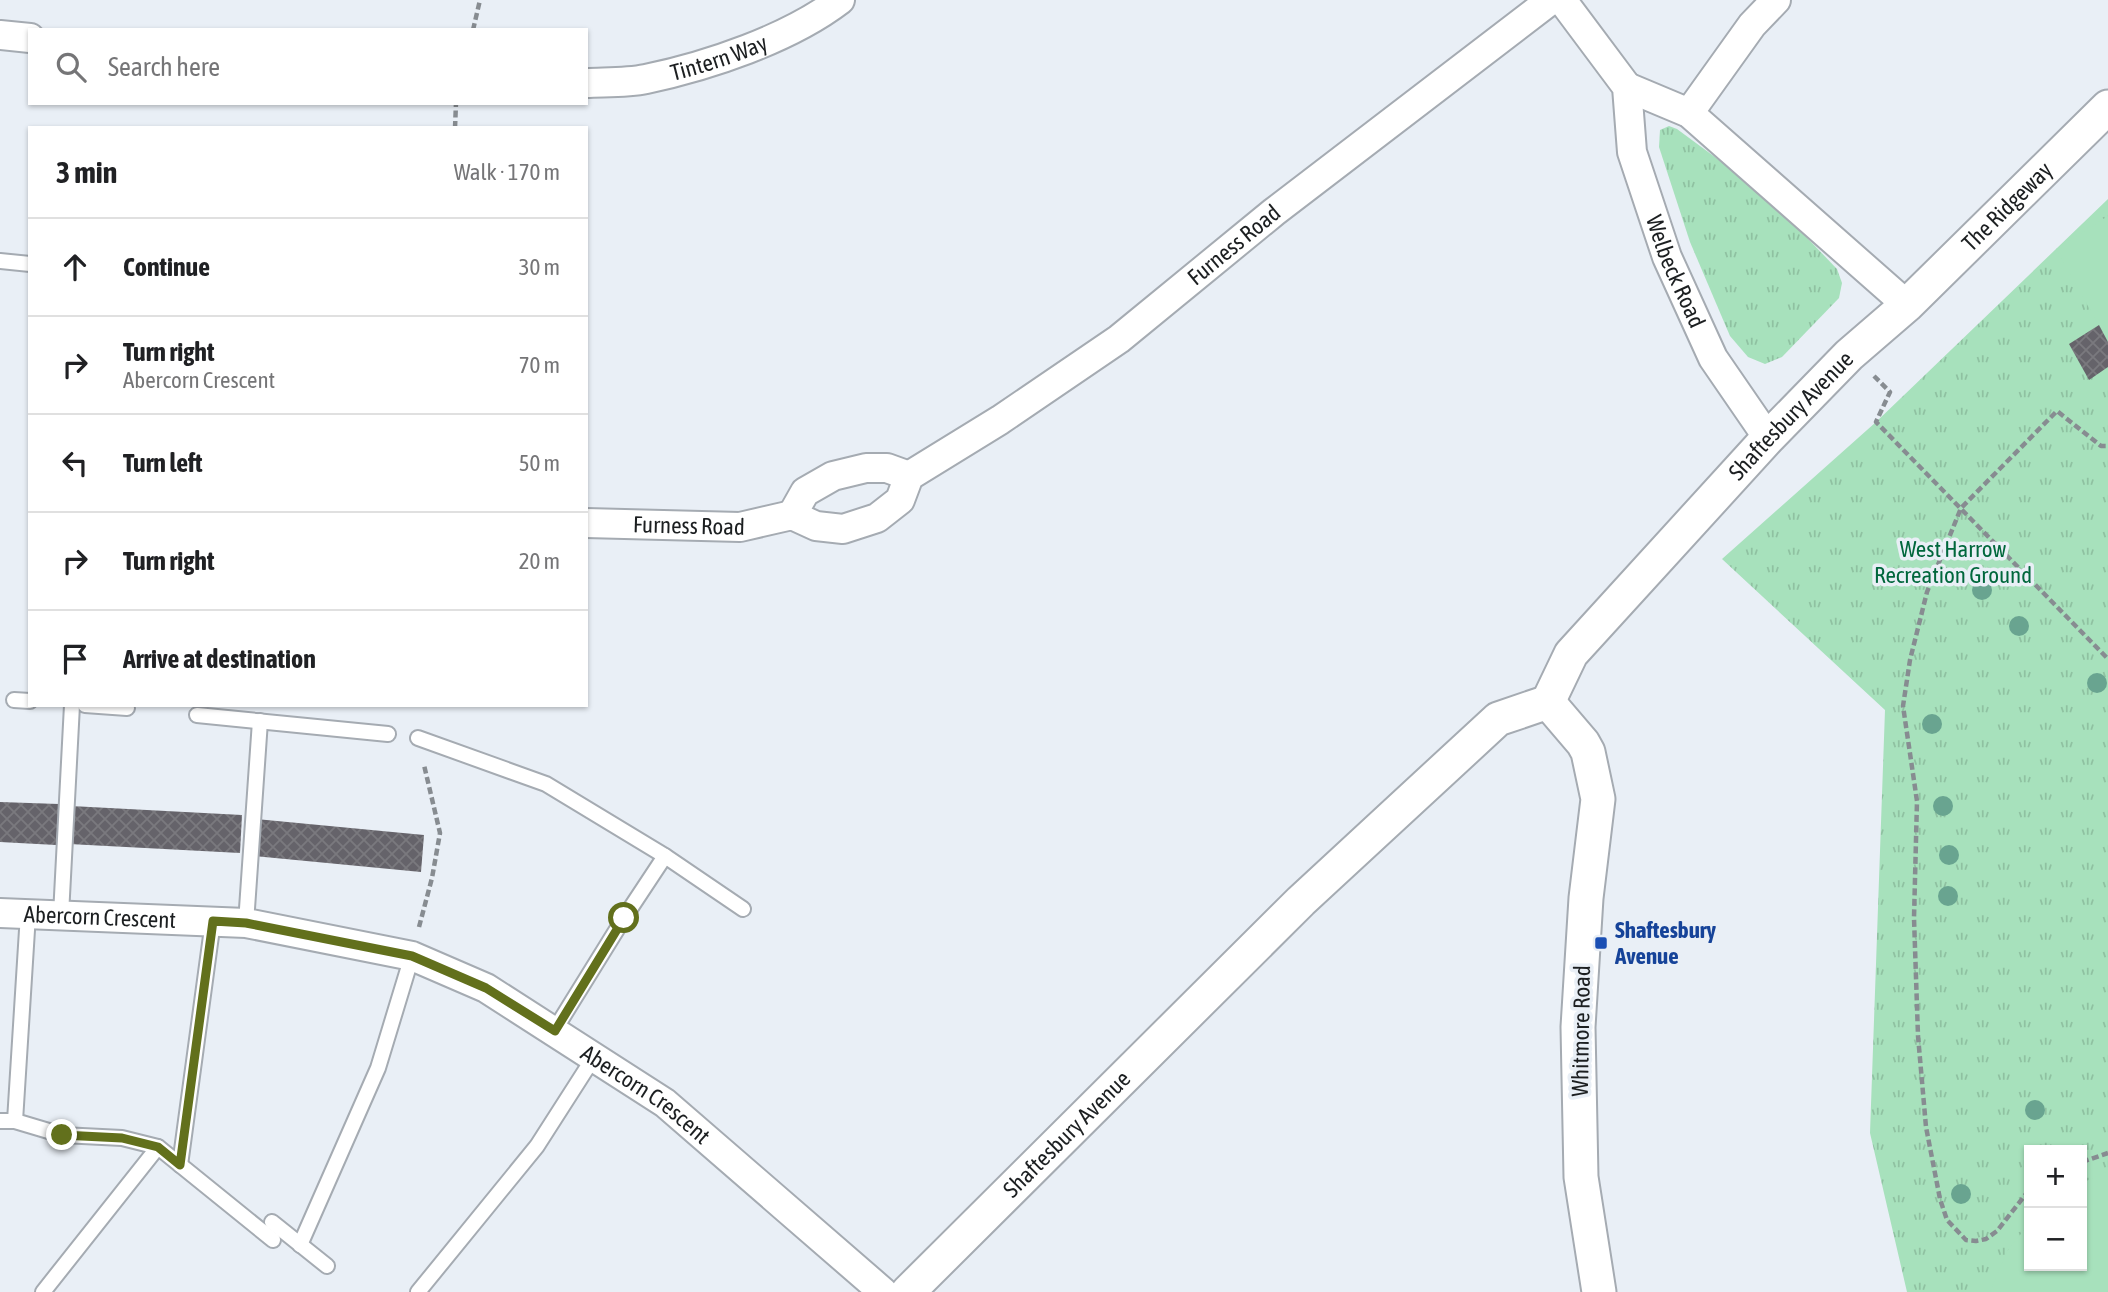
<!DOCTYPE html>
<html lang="en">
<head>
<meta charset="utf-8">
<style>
	:root { --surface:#fff; --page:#f6f6f6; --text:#202124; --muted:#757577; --line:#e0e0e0 }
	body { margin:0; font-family:"Asap Condensed",sans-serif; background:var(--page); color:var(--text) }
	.controls { position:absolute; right:21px; bottom:21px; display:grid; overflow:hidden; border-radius:0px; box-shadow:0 2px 5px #0004 }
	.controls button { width:63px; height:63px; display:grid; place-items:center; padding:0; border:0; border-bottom:2px solid var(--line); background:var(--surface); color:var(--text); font:35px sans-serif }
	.stop { position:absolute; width:21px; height:21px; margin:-16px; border:5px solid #62701c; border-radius:50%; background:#fff }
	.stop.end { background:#62701c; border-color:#fff; box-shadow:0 2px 7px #0008 }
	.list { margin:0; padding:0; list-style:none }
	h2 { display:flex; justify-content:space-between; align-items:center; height:91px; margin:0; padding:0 28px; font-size:30px }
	h2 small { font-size:23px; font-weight:400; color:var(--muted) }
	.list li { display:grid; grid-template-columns:46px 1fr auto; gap:21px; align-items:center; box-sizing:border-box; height:98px; padding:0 28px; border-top:2px solid var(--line) }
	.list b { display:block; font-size:26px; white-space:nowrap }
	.list p { margin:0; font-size:23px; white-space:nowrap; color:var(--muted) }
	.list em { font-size:23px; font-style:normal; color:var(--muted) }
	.icon { flex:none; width:38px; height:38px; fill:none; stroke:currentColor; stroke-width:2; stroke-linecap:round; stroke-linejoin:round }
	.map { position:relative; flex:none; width:2108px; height:1292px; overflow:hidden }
	.search { position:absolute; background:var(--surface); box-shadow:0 2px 5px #0004; left:28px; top:28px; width:560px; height:77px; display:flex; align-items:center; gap:18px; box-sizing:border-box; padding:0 24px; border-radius:0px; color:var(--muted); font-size:26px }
	.panel { position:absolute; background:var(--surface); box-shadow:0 2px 5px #0004; left:28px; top:126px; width:560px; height:581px; border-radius:0px }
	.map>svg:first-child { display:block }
	.grass { fill:url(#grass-tufts); fill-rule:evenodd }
	.pitch { fill:#a7e1bc }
	.building { fill:url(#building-cross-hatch) }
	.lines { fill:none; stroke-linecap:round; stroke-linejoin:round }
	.service-casing { stroke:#a5abb2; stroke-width:18 }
	.minor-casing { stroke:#a5abb2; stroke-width:32 }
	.tertiary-casing { stroke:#a5abb2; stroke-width:37 }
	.path { stroke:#878c91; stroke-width:4.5; stroke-dasharray:7 3.5; stroke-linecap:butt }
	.service { stroke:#fff; stroke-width:14 }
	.minor { stroke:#fff; stroke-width:28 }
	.tertiary { stroke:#fff; stroke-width:33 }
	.tree { fill:#69a490 }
	.route { stroke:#62701c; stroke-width:9 }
	.transit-dot { fill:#1a4fb4; stroke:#e9eff6; stroke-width:2.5 }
	.labels { text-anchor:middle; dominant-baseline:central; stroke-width:7; stroke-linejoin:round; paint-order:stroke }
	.street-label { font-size:23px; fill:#1c1f21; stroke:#e9eff6 }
	.park-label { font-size:23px; fill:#00673c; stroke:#e9eff6 }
	.transit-label { font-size:23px; font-weight:bold; fill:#164399; stroke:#e9eff6; text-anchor:start }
</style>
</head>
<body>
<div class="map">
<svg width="2108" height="1292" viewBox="0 0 2108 1292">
	<defs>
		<pattern id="grass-tufts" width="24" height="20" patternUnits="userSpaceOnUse" patternTransform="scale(1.75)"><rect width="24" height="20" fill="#a7e1bc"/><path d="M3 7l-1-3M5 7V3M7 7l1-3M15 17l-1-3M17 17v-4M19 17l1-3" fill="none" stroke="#8fc1a1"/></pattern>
		<pattern id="building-cross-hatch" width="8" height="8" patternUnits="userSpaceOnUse" patternTransform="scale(1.75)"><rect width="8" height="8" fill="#65636a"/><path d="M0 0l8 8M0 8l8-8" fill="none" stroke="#7a797e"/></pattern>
	</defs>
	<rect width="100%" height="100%" fill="#e9eff6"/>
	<!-- grass -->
	<g class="grass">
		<path d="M1669 126 1677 129 1765 194 1837 269 1842 283 1839 298 1782 357 1765 364 1748 357 1730 336 1690 242 1659 147 1660 130Z"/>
		<path d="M2108 199V1292H1907L1870 1133 1885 710 1722 559 1876 422ZM2029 1150H2082V1266H2029Z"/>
	</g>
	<!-- pitch -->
	<g class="pitch">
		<path d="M2108 216V342L2056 249Z"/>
		<path d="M2108 1171V1292H1990L2007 1251 2029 1224V1266H2082V1183Z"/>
	</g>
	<!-- building -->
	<g class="building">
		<path d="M2099 325 2108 342V367L2089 380 2069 344Z"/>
		<path d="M0 802 59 804 56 845 0 842Z"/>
		<path d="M71 806 242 815 240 853 69 844Z"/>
		<path d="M256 819 424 835 421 872 253 856Z"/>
	</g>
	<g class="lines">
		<!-- service casing -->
		<g class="service-casing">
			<g id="service">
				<path d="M0 261 30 264"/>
				<path d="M14 700 30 701"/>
				<path d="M85 705 127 708"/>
				<path d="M197 715 388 734"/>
				<path d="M418 738 546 784 665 856 743 909"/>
				<path d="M61 915 72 705"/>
				<path d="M246 923 260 721"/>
				<path d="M554 1031 624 918 665 856"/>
				<path d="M0 1121H15L62 1135 122 1138 158 1147 43 1292"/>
				<path d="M15 1121 28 914"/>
				<path d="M158 1147 273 1240"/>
				<path d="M180 1165 213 921"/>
				<path d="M272 1222 327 1266"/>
				<path d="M300 1245 378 1068 412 956"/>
				<path d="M418 1292 537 1146 594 1057"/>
			</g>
		</g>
		<!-- minor casing -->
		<g class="minor-casing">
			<g id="minor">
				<path id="s1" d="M1562 0 1627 87 1632 152 1667 257 1713 358 1768 438"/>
				<path d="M0 35 30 38"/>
				<path id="s2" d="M586 83C605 82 627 83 646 79 708 66 789 39 840 0"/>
				<path d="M1627 87 1689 113 1907 305"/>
				<path d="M1689 113 1752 25 1776 0"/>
				<path d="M792 515 805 492 833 476 866 468H887L909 476"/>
				<path id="s3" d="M586 523 740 527 792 515 816 526 843 529 877 518 900 500 909 476 1000 420 1119 339 1274 212 1551 0"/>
				<path id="s4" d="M0 913 246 923 412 956 486 988 665 1103 883 1292"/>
			</g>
		</g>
		<!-- tertiary casing -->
		<g class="tertiary-casing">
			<g id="tertiary">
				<path d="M1548 702 1583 743 1588 752 1598 799 1586 898 1578 1027 1581 1177 1599 1292"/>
				<path id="s5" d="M908 1292 1301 901 1498 719 1548 702 1571 654 1768 438 1849 355 1907 305 2108 107"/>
			</g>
		</g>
		<!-- path -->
		<g class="path">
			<path d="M473 30 480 0"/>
			<path d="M455 128 456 103"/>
			<path d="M1874 376 1890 392 1876 422 2108 659"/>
			<path d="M419 927 432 878 440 833 424 765"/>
			<path d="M2082 1162 2108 1153"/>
			<path d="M2029 1190 1997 1231 1986 1239 1976 1241 1966 1240 1947 1220 1940 1199 1926 1127 1918 1036 1914 918 1917 801 1903 706 1910 660 1927 592 1961 508 2057 411 2101 446H2108"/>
		</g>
		<!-- service -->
		<use href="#service" class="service"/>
		<!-- minor -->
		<use href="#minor" class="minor"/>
		<!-- tertiary -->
		<use href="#tertiary" class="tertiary"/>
	</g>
	<!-- trees -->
	<g class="tree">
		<circle cx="1982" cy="590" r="10"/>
		<circle cx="2019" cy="626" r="10"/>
		<circle cx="2097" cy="683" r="10"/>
		<circle cx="1932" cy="724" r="10"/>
		<circle cx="1943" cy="806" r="10"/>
		<circle cx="1949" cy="855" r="10"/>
		<circle cx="1948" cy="896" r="10"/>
		<circle cx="2035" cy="1110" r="10"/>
		<circle cx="1961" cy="1194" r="10"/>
	</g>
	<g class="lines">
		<!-- route -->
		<path class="route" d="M62 1135 122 1138 158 1147 180 1165 213 921 246 923 412 956 486 988 555 1031 624 918"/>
	</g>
	<!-- markers -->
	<rect class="transit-dot" x="1594" y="936" width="14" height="14" rx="3.5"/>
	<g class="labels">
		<!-- street labels -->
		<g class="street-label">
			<text stroke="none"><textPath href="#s2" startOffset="136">Tintern Way</textPath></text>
			<text stroke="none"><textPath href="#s5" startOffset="1554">The Ridgeway</textPath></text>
			<text stroke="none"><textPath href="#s3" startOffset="751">Furness Road</textPath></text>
			<text stroke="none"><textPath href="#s1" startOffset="301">Welbeck Road</textPath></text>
			<text stroke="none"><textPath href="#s5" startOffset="1253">Shaftesbury Avenue</textPath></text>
			<text stroke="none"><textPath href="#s3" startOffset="103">Furness Road</textPath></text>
			<text stroke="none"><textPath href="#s4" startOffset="100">Abercorn Crescent</textPath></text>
			<text transform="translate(1581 1031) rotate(-89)">Whitmore Road</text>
			<text stroke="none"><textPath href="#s4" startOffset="688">Abercorn Crescent</textPath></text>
			<text stroke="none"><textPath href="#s5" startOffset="224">Shaftesbury Avenue</textPath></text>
		</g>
		<!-- park labels -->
		<g class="park-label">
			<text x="1953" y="549">West Harrow<tspan x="1953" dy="26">Recreation Ground</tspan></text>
		</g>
		<!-- transit labels -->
		<g class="transit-label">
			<text x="1615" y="930">Shaftesbury<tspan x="1615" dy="26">Avenue</tspan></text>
		</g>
	</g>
</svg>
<div class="controls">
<button>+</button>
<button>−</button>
</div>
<div class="stop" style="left:624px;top:918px"></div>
<div class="stop end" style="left:62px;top:1135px"></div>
<div class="search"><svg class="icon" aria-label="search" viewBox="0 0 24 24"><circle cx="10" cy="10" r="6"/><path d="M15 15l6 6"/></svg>Search here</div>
<section class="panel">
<h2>3 min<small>Walk · 170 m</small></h2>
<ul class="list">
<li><svg class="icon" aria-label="ahead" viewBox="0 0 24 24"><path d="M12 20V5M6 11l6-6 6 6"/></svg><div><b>Continue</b></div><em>30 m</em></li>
<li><svg class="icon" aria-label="right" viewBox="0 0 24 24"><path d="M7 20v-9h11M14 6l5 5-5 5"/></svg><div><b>Turn right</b><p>Abercorn Crescent</p></div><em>70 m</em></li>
<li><svg class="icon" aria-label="left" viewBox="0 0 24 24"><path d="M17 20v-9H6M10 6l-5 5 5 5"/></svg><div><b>Turn left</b></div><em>50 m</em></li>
<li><svg class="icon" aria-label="right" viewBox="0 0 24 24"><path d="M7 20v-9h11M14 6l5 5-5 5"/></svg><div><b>Turn right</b></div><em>20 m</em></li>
<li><svg class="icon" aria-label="arrive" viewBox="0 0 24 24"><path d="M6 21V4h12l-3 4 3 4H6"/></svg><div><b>Arrive at destination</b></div></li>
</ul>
</section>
</div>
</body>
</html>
